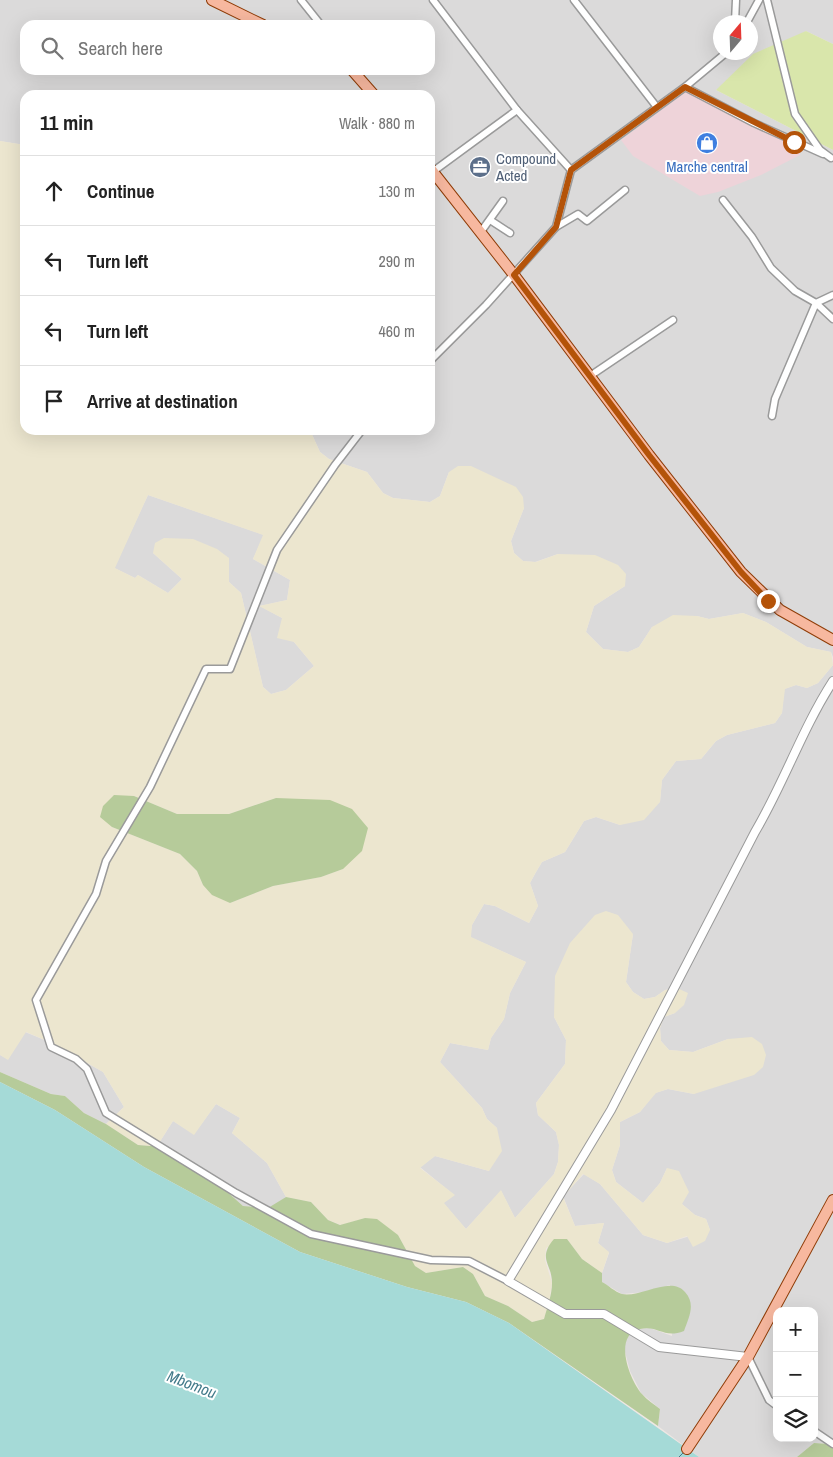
<!DOCTYPE html>
<html lang="en">
<head>
<meta charset="utf-8">
<style>
	:root { --surface:#fff; --page:#f2f2f2; --text:#222; --muted:#767676; --line:#e0e0e0 }
	body { margin:0; font-family:"Archivo Narrow",sans-serif; background:var(--page); color:var(--text) }
	.controls { position:absolute; right:15px; bottom:15px; display:grid; overflow:hidden; border-radius:10px; box-shadow:0 5px 20px #0002 }
	.controls button { width:45px; height:45px; display:grid; place-items:center; padding:0; border:0; border-bottom:1px solid var(--line); background:var(--surface); color:var(--text); font:25px sans-serif }
	.compass { position:absolute; left:713px; top:15px; width:45px; height:45px; border-radius:50%; background:var(--surface); box-shadow:0 5px 20px #0002; rotate:19deg }
	.stop { position:absolute; width:15px; height:15px; margin:-11px; border:4px solid #b45309; border-radius:50%; background:#fff }
	.stop.end { background:#b45309; border-color:#fff; box-shadow:0 1px 5px #0008 }
	.list { margin:0; padding:0; list-style:none }
	h2 { display:flex; justify-content:space-between; align-items:center; height:65px; margin:0; padding:0 20px; font-size:21px }
	h2 small { font-size:16px; font-weight:400; color:var(--muted) }
	.list li { display:grid; grid-template-columns:32px 1fr auto; gap:15px; align-items:center; box-sizing:border-box; height:70px; padding:0 20px; border-top:1px solid var(--line) }
	.list b { display:block; font-size:19px; white-space:nowrap }
	.list em { font-size:16px; font-style:normal; color:var(--muted) }
	.icon { flex:none; width:28px; height:28px; fill:none; stroke:currentColor; stroke-width:2; stroke-linecap:round; stroke-linejoin:round }
	.map { position:relative; flex:none; width:833px; height:1457px; overflow:hidden }
	.search { position:absolute; background:var(--surface); box-shadow:0 5px 20px #0002; left:20px; top:20px; width:415px; height:55px; display:flex; align-items:center; gap:12px; box-sizing:border-box; padding:0 18px; border-radius:15px; color:var(--muted); font-size:19px }
	.panel { position:absolute; background:var(--surface); box-shadow:0 5px 20px #0002; left:20px; top:90px; width:415px; height:345px; border-radius:15px }
	.map>svg:first-child { display:block }
	.residential { fill:#dbdada; fill-rule:evenodd }
	.commercial { fill:#eed3d9 }
	.farmland { fill:#ece6cf; fill-rule:evenodd }
	.grass { fill:#d9e6ab }
	.forest { fill:#b6cb9a }
	.water { fill:#a5dad7 }
	.lines { fill:none; stroke-linecap:round; stroke-linejoin:round }
	.ferry { stroke:#427a8a; stroke-width:1; stroke-dasharray:6 5; stroke-linecap:butt }
	.minor-casing { stroke:#9a9a9a; stroke-width:9 }
	.tertiary-casing { stroke:#9a9a9a; stroke-width:10 }
	.primary-casing { stroke:#8f3c07; stroke-width:12 }
	.minor { stroke:#fff; stroke-width:6 }
	.tertiary { stroke:#fff; stroke-width:8 }
	.primary { stroke:#f7b89f; stroke-width:10 }
	.route { stroke:#b45309; stroke-width:6 }
	.labels { text-anchor:middle; dominant-baseline:central; stroke-width:4; stroke-linejoin:round; paint-order:stroke }
	.service-label { font-size:15px; fill:#4e5e75; stroke:#fff; text-anchor:start }
	.shop-label { font-size:15px; fill:#366cbe; stroke:#fff }
	.water-label { font-size:16px; font-style:italic; fill:#427a8a; stroke:#fff }
</style>
</head>
<body>
<div class="map">
<svg width="833" height="1457" viewBox="0 0 833 1457">
	<rect width="100%" height="100%" fill="#eee7e3"/>
	<!-- residential -->
	<g class="residential">
		<path d="M0 0H833V44L806 31 716 90 833 150V657L831 652 807 647 766 622 743 613 709 619 697 616 652 627 639 647 628 652 603 649 586 632 594 606 625 586 558 554 535 562 523 561 514 553 511 541 524 508 449 472 440 496 430 502 393 498 383 493 367 472 329 459 320 452 310 430H430V95H25V145L0 141ZM720 22H750V52H720ZM25 25H430V70H25Z"/>
		<path d="M148 495 264 535 253 559 290 580 287 600 260 606 282 618 294 642 314 666 286 690 271 694 263 687 241 593 229 582V558L153 553 182 579 168 593 138 575 135 578 114 568Z"/>
		<path d="M833 665V1448L828 1444 814 1443 797 1457H699L658 1426 660 1409 641 1393 630 1371 624 1348 627 1337 637 1329 650 1328 672 1336 670 1285 646 1292 622 1294 602 1282V1273L609 1253 598 1243 604 1223 575 1226 563 1196 584 1174 600 1184 643 1235 667 1243 710 1230 706 1219 695 1215 682 1204 667 1168 660 1183 643 1203 616 1182 612 1170 620 1145V1122L640 1112 655 1093 668 1089 694 1094 728 1039 693 1052 669 1050 661 1041 660 1028 664 1017 675 1013 677 988 665 990 655 997 644 999 633 992 626 982 633 934 554 1017 566 1040 565 1064 536 1103 538 1115 556 1132 559 1145 558 1162 554 1174 515 1218 501 1191 466 1229 443 1203 454 1195 420 1167 435 1156 489 1171 497 1128 487 1119 482 1108 440 1062 450 1043 488 1050 491 1038 504 1019 510 993 526 962 470 937 472 925 484 904 495 906 529 923 538 906 530 883 536 872 542 862 565 852 584 821 596 817 620 825 660 802 662 780 676 761 701 759 716 741 727 735 775 723 782 713 784 689 796 685 807 688 818 683ZM777 1311H814V1438H777Z"/>
		<path d="M25 1032 52 1043 103 1072 124 1107 106 1124 84 1113 65 1096 51 1094 0 1072V1055L8 1059Z"/>
		<path d="M216 1104 240 1118 232 1133 267 1163 286 1197 277 1204 268 1208 243 1206 214 1180 159 1143 173 1121 194 1134Z"/>
	</g>
	<!-- commercial -->
	<path class="commercial" d="M687 91 798 147 800 155 761 175 718 192 700 196 633 156 621 140Z"/>
	<!-- farmland -->
	<path class="farmland" d="M0 141 25 145V430H221L234 435 237 430H310L320 452 329 459 367 472 383 493 393 498 430 502 440 496 449 472 458 466H471L516 487 523 497 524 508 511 541 514 553 523 561 536 562 558 554 595 555 618 565 626 574 625 586 594 606 586 632 603 649 628 652 639 647 652 627 673 615 697 616 709 619 743 613 766 622 807 647 831 652 833 665 818 683 807 688 796 685 785 689 782 713 775 723 727 735 716 741 701 759 676 761 662 780 660 802 644 820 620 825 596 817 584 821 565 852 542 862 536 872 530 883 538 906 529 923 495 906 484 904 472 925 471 937 526 962 510 993 504 1019 491 1038 488 1050 450 1043 440 1062 482 1108 487 1119 497 1128 502 1151 489 1171 435 1156 420 1168 455 1195 444 1203 466 1229 501 1190 515 1218 554 1174 558 1162 559 1145 556 1132 538 1115 536 1103 565 1064 566 1040 554 1017 555 976 570 943 595 915 606 911 618 915 633 934 626 982 633 992 644 999 655 997 665 990 677 988 688 993 684 1005 675 1013 664 1017 660 1028 661 1041 669 1050 693 1052 728 1039 752 1037 762 1044 766 1055 763 1067 754 1075 694 1094 668 1089 656 1093 640 1112 620 1122V1145L612 1170 616 1182 643 1203 660 1183 667 1168 679 1171 689 1192 682 1204 695 1215 706 1219 710 1230 705 1241 693 1247 687 1236 667 1243 643 1235 600 1184 583 1174 563 1197 575 1226 604 1223 598 1243 609 1252 602 1273 582 1259 567 1239 546 1248 545 1260 552 1283 549 1302 544 1319 532 1322 508 1306 485 1296 473 1274 463 1267 426 1273 415 1266 398 1235 365 1218 341 1225 328 1220 311 1202 286 1197 267 1163 232 1133 240 1118 216 1104 194 1135 173 1121 159 1143 150 1146 138 1145 106 1124 124 1107 103 1072 52 1043 26 1032 8 1060 0 1055ZM148 495 263 535 253 559 290 580 287 600 259 606 282 618 277 638 294 642 314 666 286 690 271 694 263 687 241 593 229 582V558L217 549 193 539 164 538 155 543 153 553 182 579 168 593 138 575 135 578 115 568ZM134 796 177 814H229L276 798 343 869 321 877 273 886 230 903 203 885 197 871 180 854 112 827Z"/>
	<!-- grass -->
	<path class="grass" d="M806 31 833 44V150L716 90 753 54Z"/>
	<!-- forest -->
	<g class="forest">
		<path d="M114 795 134 796 177 814H229L276 798 330 800 352 809 368 828 362 851 343 869 321 877 273 886 230 903 212 895 203 885 197 871 180 854 112 827 100 817 103 806Z"/>
		<path d="M0 1072 51 1094 65 1096 84 1113 106 1124 138 1145 150 1146 159 1143 214 1180 243 1206 268 1208 286 1197 311 1202 328 1220 340 1225 365 1218 377 1219 398 1235 415 1266 426 1273 463 1267 473 1274 485 1296 508 1306 532 1322 544 1319C547 1308 552 1295 552 1283 552 1263 537 1259 554 1239H567L582 1259 602 1273V1282C608 1285 615 1292 622 1294 640 1298 671 1275 685 1292 696 1304 689 1317 684 1331 663 1339 659 1325 640 1329 612 1335 630 1381 642 1394 647 1400 654 1404 660 1409L658 1426 509 1323 466 1302 407 1287 300 1252 144 1167 55 1110 0 1082Z"/>
		<path d="M814 1443 829 1444 833 1448V1457H797Z"/>
	</g>
	<!-- water -->
	<path class="water" d="M0 1082 55 1110 144 1167 300 1252 407 1287 466 1302 509 1323 699 1457H0Z"/>
	<g class="lines">
		<!-- ferry -->
		<path class="ferry" d="M679 1457 685 1451"/>
		<!-- minor casing -->
		<g class="minor-casing">
			<g id="minor">
				<path d="M301 0 321 25"/>
				<path d="M433 0 517 110 571 170"/>
				<path d="M574 0 656 106"/>
				<path d="M767 0 795 114 820 150 831 158"/>
				<path d="M735 22 736 0"/>
				<path d="M747 22 759 0"/>
				<path d="M685 87 754 123 823 154"/>
				<path d="M431 173 517 110"/>
				<path d="M723 200 752 237 771 268 795 291 816 303 833 319"/>
				<path d="M490 220 510 233"/>
				<path d="M556 227 578 214 587 221 625 190"/>
				<path d="M480 233 503 201"/>
				<path d="M430 361 486 305 556 227 571 170 685 87 727 52"/>
				<path d="M590 376 673 320"/>
				<path d="M772 416 775 399 816 303 833 295"/>
				<path d="M362 430 335 465 277 550 230 669H206L150 787 106 861 96 894 36 1000 51 1047 76 1059 87 1069 106 1113 236 1193 311 1234 431 1260 469 1261 508 1281"/>
				<path d="M748 1357 769 1400 777 1406"/>
				<path d="M814 1431 833 1444"/>
			</g>
		</g>
		<!-- tertiary casing -->
		<g class="tertiary-casing">
			<path id="tertiary" d="M748 1357 659 1347 604 1314H565L508 1281 611 1110 755 832C784 783 802 729 833 681"/>
		</g>
		<!-- primary casing -->
		<g class="primary-casing">
			<g id="primary">
				<path d="M212 0 263 25"/>
				<path d="M352 70 374 95"/>
				<path d="M430 168 514 275 649 455 741 572 780 610 833 640"/>
				<path d="M687 1449 748 1357 833 1200"/>
			</g>
		</g>
		<!-- minor -->
		<use href="#minor" class="minor"/>
		<!-- tertiary -->
		<use href="#tertiary" class="tertiary"/>
		<!-- primary -->
		<use href="#primary" class="primary"/>
	</g>
	<g class="lines">
		<!-- route -->
		<path class="route" d="M768 601 741 572 649 455 514 275 556 227 571 170 685 87 794 142"/>
	</g>
	<!-- icons -->
	<defs>
		<g id="shop-disc" transform="scale(1.125)"><circle r="9.5" fill="#3f7fe0" stroke="#fff"/><path d="M-5-2.5h2.3a2.7 3.5 0 0 1 5.4 0H5L5.5 6h-11ZM-1.5-2.5h3a1.5 2.3 0 0 0-3 0Z" fill="#fff"/></g>
		<g id="office-disc" transform="scale(1.125)"><circle r="9.5" fill="#5c6f8a" stroke="#fff"/><path d="M-6-3h4V-5.5h4V-3h4V5H-6ZM-1-4.5V-3h2v-1.5ZM-6 0V1H6V0Z" fill="#fff"/></g>
	</defs>
	<g fill-rule="evenodd">
		<use href="#shop-disc" x="707" y="143"/>
		<use href="#office-disc" x="480" y="167"/>
	</g>
	<g class="labels">
		<!-- service labels -->
		<g class="service-label">
			<text x="496" y="158">Compound<tspan x="496" dy="17">Acted</tspan></text>
		</g>
		<!-- shop labels -->
		<g class="shop-label">
			<text x="707" y="166">Marche central</text>
		</g>
		<!-- water labels -->
		<g class="water-label">
			<text transform="translate(192 1384) rotate(21)">Mbomou</text>
		</g>
	</g>
</svg>
<div class="controls">
<button>+</button>
<button>−</button>
<button><svg class="icon" aria-label="layers" viewBox="0 0 24 24"><path d="M12 4l9 5-9 5-9-5zM3 14l9 5 9-5"/></svg></button>
</div>
<svg class="compass" viewBox="-18 -18 36 36"><path d="M0-13l5 13h-10z" fill="#e53935"/><path d="M0 13l5-13h-10z" fill="#767676"/></svg>
<div class="stop" style="left:794px;top:142px"></div>
<div class="stop end" style="left:768px;top:601px"></div>
<div class="search"><svg class="icon" aria-label="search" viewBox="0 0 24 24"><circle cx="10" cy="10" r="6"/><path d="M15 15l6 6"/></svg>Search here</div>
<section class="panel">
<h2>11 min<small>Walk · 880 m</small></h2>
<ul class="list">
<li><svg class="icon" aria-label="ahead" viewBox="0 0 24 24"><path d="M12 20V5M6 11l6-6 6 6"/></svg><div><b>Continue</b></div><em>130 m</em></li>
<li><svg class="icon" aria-label="left" viewBox="0 0 24 24"><path d="M17 20v-9H6M10 6l-5 5 5 5"/></svg><div><b>Turn left</b></div><em>290 m</em></li>
<li><svg class="icon" aria-label="left" viewBox="0 0 24 24"><path d="M17 20v-9H6M10 6l-5 5 5 5"/></svg><div><b>Turn left</b></div><em>460 m</em></li>
<li><svg class="icon" aria-label="arrive" viewBox="0 0 24 24"><path d="M6 21V4h12l-3 4 3 4H6"/></svg><div><b>Arrive at destination</b></div></li>
</ul>
</section>
</div>
</body>
</html>
